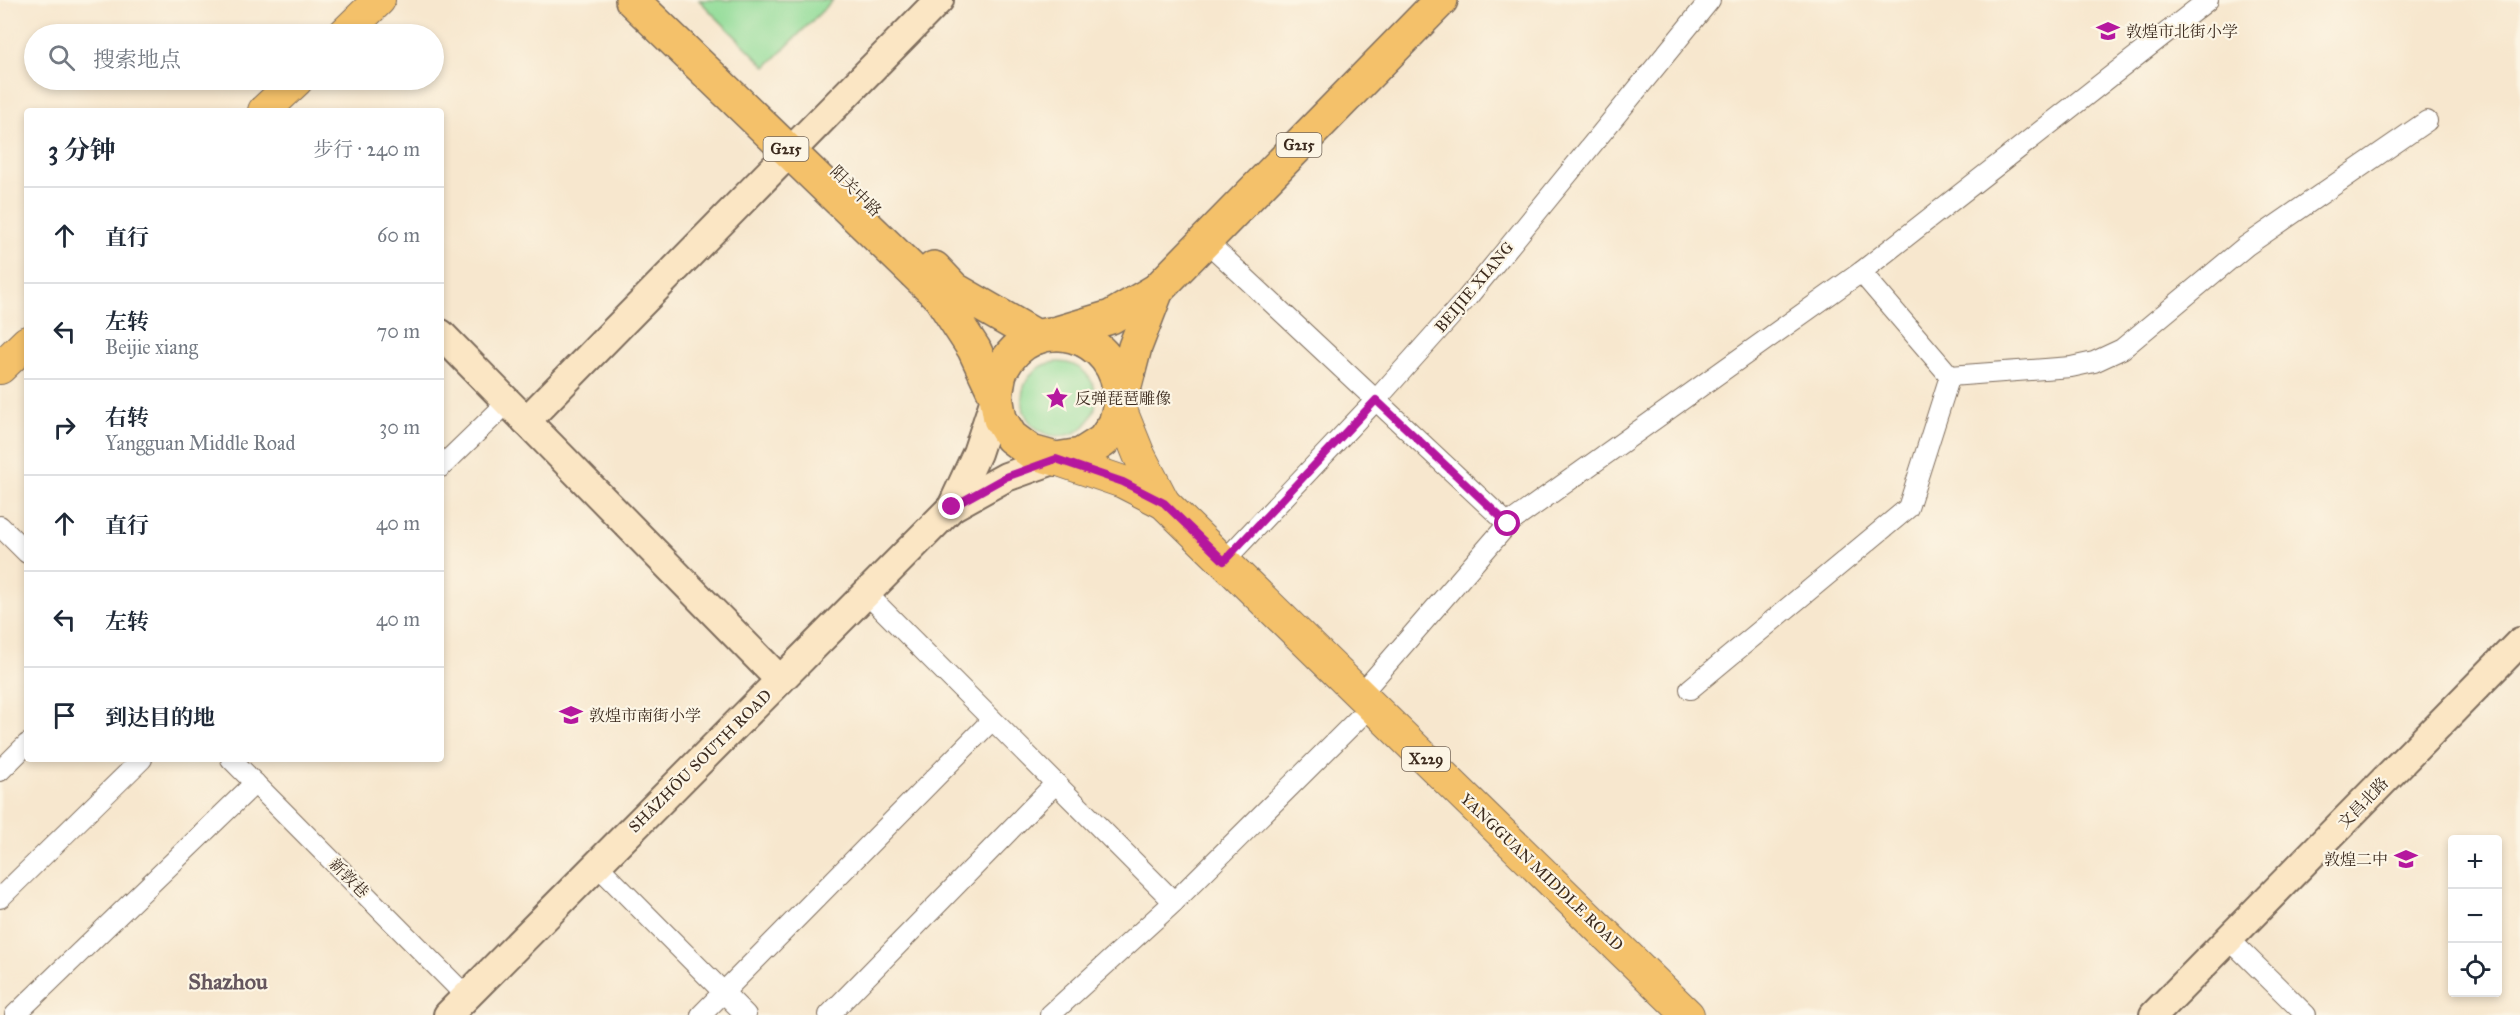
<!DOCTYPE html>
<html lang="zh">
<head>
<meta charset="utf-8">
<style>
	:root { --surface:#fff; --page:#f6f6f7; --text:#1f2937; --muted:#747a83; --line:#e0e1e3 }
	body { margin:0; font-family:"IM FELL Great Primer","Noto Serif SC",serif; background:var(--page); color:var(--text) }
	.controls { position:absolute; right:18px; bottom:18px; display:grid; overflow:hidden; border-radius:6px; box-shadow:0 3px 9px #0003 }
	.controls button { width:54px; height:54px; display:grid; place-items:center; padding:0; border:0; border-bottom:2px solid var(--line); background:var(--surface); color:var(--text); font:30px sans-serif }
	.stop { position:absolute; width:18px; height:18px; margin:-14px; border:4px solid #b5179e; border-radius:50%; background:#fff }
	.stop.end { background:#b5179e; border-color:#fff; box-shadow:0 2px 6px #0008 }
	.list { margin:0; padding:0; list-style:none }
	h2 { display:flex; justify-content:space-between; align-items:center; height:78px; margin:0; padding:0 24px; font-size:26px }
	h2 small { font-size:20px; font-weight:400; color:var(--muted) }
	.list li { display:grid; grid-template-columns:39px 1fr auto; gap:18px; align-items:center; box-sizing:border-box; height:96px; padding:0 24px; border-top:2px solid var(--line) }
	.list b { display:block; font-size:22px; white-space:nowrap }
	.list p { margin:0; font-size:20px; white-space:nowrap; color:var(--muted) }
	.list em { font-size:20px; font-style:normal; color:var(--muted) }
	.icon { flex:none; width:33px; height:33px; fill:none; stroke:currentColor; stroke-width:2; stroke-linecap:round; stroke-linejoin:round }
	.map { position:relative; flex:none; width:2520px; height:1015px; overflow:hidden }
	.search { position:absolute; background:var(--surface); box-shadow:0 3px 9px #0003; left:24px; top:24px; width:420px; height:66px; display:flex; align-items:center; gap:15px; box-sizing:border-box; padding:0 21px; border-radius:33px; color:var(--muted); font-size:22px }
	.panel { position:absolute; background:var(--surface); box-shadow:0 3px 9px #0003; left:24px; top:108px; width:420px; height:654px; border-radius:6px }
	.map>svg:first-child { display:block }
	.green { fill:#91dc98; stroke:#66835b; stroke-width:1.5 }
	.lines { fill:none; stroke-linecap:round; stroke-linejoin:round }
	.street-casing { stroke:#7d6c5c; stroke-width:22 }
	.secondary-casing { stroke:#7d6c5c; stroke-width:32 }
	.primary-casing { stroke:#7d6c5c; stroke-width:34 }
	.highway-casing { stroke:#7d6c5c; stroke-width:36 }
	.street { stroke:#fff; stroke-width:20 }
	.secondary { stroke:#fbe6c4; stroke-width:28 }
	.primary { stroke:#f4c16b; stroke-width:32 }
	.highway { stroke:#f4c16b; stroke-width:33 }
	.route { stroke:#b5179e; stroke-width:8 }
	.labels { text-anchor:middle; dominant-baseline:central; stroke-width:4.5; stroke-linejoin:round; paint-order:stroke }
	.shield { fill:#fcf5e5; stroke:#75675a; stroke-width:1.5 }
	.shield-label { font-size:15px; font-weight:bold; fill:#3b2a1e }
	.poi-label { font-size:16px; fill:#3b2a1e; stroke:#fcf5e5; text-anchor:start }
	.street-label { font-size:16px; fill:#3b2a1e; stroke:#fcf5e5 }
	.district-label { font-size:22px; font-weight:bold; fill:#65565e; stroke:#fcf5e5 }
</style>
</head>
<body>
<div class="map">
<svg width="2520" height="1015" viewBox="0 0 2520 1015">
	<rect width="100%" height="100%" fill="#fcf5e5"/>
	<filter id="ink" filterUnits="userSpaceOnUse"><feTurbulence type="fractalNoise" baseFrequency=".0167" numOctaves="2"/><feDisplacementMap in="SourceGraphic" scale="12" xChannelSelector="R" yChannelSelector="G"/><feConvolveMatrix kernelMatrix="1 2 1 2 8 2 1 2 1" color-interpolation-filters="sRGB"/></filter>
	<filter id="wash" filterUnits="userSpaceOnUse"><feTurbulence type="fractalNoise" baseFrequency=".008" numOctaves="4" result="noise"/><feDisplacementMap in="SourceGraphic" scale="24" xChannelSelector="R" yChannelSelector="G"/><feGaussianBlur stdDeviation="1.35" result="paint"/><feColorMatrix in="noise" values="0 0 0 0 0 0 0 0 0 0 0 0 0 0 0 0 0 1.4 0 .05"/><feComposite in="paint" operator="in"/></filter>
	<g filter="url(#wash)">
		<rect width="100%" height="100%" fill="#f7e7ce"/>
		<!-- green -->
		<g class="green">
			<path d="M699 0H833L766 67Z"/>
			<circle cx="1059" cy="399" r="37"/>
		</g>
	</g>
	<g filter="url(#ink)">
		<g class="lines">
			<!-- street casing -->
			<g class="street-casing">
				<g id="street">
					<path d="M1206 241 1508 524"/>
					<path d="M1861 272 1950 376"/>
					<path d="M441 467 508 402"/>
					<path d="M0 526 27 553"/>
					<path d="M1224 561 1376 400 1467 298 1710 0"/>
					<path d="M866 593 1174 902"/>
					<path d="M1690 689 1908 508 1950 376 2071 367 2094 362 2122 349 2246 246 2427 121"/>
					<path d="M1360 695 1508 524 1861 272 2208 0"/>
					<path d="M231 759 466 996"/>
					<path d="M0 771 27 744"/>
					<path d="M597 865 746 1015"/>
					<path d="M0 898 142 759"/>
					<path d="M2229 939 2306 1015"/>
					<path d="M15 1015 255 783"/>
					<path d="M701 1015 992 720"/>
					<path d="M829 1015 1056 783"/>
					<path d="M1050 1015 1174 902 1371 706"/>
				</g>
			</g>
			<!-- secondary casing -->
			<g class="secondary-casing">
				<g id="secondary">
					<path d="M441 334 780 680"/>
					<path d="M526 421 939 0"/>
					<path d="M952 507 977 453 996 396"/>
					<path d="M448 1015 952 507 1006 477 1056 459"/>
					<path d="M2154 1015 2520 642"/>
				</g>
			</g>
			<!-- primary casing -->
			<g class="primary-casing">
				<g id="primary">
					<path d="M344 34 379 0"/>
					<path d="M264 111 297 80"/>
					<path d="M0 368 27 342"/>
					<path d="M1120 408 1139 455 1164 503"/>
					<path d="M1056 459 1123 482 1164 503 1688 1015"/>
				</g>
			</g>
			<!-- highway casing -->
			<g class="highway-casing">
				<g id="highway">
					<path d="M632 0 940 297 974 349 996 396 1000 419 1011 437 1031 452 1056 459 1081 455 1103 441 1115 424 1135 347 1157 290"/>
					<path d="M934 268 954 289 1037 337"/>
					<path d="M1054 334 1111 317 1157 290 1441 0"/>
					<path d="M996 396C998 387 998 376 1002 369 1034 307 1120 333 1120 400"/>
				</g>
			</g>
			<!-- street -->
			<use href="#street" class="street"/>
			<!-- secondary -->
			<use href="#secondary" class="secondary"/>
			<!-- primary -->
			<use href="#primary" class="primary"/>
			<!-- highway -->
			<use href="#highway" class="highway"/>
		</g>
	</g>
	<g class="lines" filter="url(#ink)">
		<!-- route -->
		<path class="route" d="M952 507 1006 477 1056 459 1123 482 1164 503 1224 561 1376 400 1508 524"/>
	</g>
	<!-- icons -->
	<defs>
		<g id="school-bare" transform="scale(1.8)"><path d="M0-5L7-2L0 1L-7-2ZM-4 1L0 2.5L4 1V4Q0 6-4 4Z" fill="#b5179e" stroke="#fcf5e5" stroke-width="2.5" paint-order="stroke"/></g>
		<g id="sight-bare" transform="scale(1.8)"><path d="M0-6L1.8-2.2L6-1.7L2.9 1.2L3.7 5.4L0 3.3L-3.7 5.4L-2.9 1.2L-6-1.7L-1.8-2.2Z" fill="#b5179e" stroke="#fcf5e5" stroke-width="2.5" paint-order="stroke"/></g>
	</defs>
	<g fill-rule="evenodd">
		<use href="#school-bare" x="2108" y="31"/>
		<use href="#sight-bare" x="1057" y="398"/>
		<use href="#school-bare" x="571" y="715"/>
		<use href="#school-bare" x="2406" y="859"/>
	</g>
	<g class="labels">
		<!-- shield labels -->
		<g class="shield">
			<rect x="1276.5" y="133" width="45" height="24" rx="4.5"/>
			<rect x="763.5" y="137" width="45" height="24" rx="4.5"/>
			<rect x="1402" y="747" width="48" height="24" rx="4.5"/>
		</g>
		<g class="shield-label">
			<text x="1299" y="145">G215</text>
			<text x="786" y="149">G215</text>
			<text x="1426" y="759">X229</text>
		</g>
		<!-- poi labels -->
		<g class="poi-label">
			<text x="2126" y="31">敦煌市北街小学</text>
			<text x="1075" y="398">反弹琵琶雕像</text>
			<text x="589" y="715">敦煌市南街小学</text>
			<text x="2388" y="859" text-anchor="end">敦煌二中</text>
		</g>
		<!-- street labels -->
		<g class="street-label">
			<text transform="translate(856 191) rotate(45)">阳关中路</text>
			<text transform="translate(1474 287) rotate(-50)">BEIJIE XIANG</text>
			<text transform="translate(700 761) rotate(-45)">SHĀZHŌU SOUTH ROAD</text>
			<text transform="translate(2363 803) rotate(-46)">文昌北路</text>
			<text transform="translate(1542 872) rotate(44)">YANGGUAN MIDDLE ROAD</text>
			<text transform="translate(349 878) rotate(45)">新敦巷</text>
		</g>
		<!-- district labels -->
		<g class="district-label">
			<text x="228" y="981">Shazhou</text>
		</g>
	</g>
</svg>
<div class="controls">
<button>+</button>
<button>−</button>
<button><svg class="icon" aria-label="locate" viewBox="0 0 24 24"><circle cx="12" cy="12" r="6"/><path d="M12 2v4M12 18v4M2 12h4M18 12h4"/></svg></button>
</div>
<div class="stop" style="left:1508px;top:524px"></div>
<div class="stop end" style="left:952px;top:507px"></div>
<div class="search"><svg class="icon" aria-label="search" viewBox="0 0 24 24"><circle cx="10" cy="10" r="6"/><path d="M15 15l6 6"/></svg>搜索地点</div>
<section class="panel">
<h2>3 分钟<small>步行 · 240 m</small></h2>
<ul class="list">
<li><svg class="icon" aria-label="ahead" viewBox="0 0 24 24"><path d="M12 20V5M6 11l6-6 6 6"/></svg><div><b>直行</b></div><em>60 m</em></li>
<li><svg class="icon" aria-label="left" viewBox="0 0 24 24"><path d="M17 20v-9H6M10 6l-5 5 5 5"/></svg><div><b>左转</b><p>Beijie xiang</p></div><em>70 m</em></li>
<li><svg class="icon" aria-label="right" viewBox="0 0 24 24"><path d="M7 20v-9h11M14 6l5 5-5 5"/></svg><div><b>右转</b><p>Yangguan Middle Road</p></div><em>30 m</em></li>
<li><svg class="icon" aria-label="ahead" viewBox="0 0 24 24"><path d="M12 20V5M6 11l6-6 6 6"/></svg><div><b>直行</b></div><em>40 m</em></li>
<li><svg class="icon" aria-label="left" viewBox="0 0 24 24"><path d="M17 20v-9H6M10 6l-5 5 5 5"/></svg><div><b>左转</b></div><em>40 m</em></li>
<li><svg class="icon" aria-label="arrive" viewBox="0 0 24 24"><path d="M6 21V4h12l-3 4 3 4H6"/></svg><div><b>到达目的地</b></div></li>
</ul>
</section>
</div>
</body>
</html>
